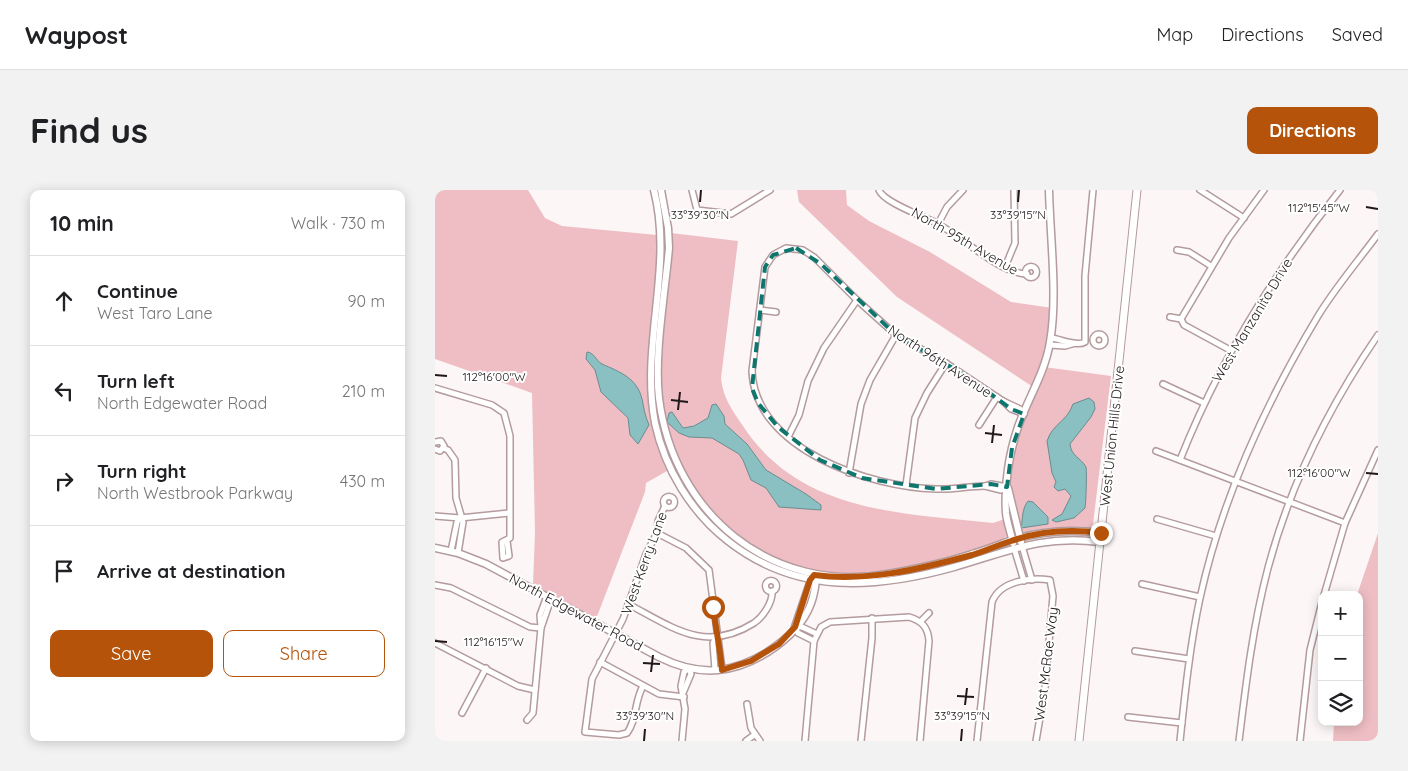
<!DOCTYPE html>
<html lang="en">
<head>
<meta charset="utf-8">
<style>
	:root { --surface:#fff; --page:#f2f2f2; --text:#202124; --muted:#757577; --line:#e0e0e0; --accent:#b45309 }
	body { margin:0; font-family:Quicksand,sans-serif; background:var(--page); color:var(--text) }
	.controls { position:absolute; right:15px; bottom:15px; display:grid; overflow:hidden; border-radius:10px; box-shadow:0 2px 12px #0003 }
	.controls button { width:45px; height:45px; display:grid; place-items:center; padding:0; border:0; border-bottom:1px solid var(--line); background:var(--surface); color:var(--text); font:25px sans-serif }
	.stop { position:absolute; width:15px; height:15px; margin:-11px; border:4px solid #b45309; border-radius:50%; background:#fff }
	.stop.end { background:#b45309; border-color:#fff; box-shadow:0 1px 5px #0008 }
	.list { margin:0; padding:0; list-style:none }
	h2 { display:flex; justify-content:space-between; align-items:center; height:65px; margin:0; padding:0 20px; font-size:21px }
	h2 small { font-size:16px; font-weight:400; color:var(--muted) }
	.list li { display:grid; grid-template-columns:32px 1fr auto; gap:15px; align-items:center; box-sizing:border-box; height:90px; padding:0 20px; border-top:1px solid var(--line) }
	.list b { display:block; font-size:19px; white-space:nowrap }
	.list p { margin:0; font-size:16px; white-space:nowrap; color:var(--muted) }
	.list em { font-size:16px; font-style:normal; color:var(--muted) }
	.actions { display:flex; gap:10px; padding:15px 20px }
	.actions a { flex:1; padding:11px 0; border:1px solid var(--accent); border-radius:10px; text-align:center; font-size:18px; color:var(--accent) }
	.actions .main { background:var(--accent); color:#fff }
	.icon { flex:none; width:28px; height:28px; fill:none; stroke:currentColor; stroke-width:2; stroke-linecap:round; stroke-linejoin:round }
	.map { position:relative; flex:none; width:943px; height:551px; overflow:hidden; border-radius:10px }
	header { display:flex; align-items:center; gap:30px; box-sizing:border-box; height:70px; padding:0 25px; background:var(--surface); border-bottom:1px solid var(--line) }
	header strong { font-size:24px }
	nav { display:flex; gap:28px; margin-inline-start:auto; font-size:18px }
	.intro { display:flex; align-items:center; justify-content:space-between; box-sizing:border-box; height:120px; padding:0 30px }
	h1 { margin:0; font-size:35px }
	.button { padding:12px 22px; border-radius:10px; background:var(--accent); color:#fff; font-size:18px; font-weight:700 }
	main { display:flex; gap:30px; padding:0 30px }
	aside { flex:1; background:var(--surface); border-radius:10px; box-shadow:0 2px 12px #0003 }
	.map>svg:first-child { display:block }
	.green { fill:#eebec4 }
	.water { fill:#8ac0c2; stroke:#6a8d8f }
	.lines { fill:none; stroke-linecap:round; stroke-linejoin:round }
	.minor-casing { stroke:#b49b9e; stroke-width:8 }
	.tertiary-casing { stroke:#b49b9e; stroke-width:9 }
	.secondary-casing { stroke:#b49b9e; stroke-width:9 }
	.minor { stroke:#fff; stroke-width:5 }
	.tertiary { stroke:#fff; stroke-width:6 }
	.secondary { stroke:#fff; stroke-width:7 }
	.route { stroke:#b45309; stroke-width:6 }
	.marked { fill:none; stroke:#0f766e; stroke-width:4; stroke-dasharray:10 6; stroke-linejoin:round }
	.ticks { fill:none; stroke:#201718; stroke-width:2 }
	.labels { text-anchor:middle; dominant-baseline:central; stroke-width:4; stroke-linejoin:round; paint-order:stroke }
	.street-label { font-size:14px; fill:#201718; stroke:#fff }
	.ticks-label { font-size:12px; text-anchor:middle; fill:#201718; stroke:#fff; stroke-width:4; stroke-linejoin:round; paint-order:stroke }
</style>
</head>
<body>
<header>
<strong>Waypost</strong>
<nav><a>Map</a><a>Directions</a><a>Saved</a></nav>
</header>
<div class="intro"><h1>Find us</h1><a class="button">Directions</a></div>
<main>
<aside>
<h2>10 min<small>Walk · 730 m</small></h2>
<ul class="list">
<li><svg class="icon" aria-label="ahead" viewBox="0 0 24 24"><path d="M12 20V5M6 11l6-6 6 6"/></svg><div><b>Continue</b><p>West Taro Lane</p></div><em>90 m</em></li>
<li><svg class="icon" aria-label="left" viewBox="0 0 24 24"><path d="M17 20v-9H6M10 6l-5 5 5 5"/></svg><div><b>Turn left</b><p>North Edgewater Road</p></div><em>210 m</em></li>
<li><svg class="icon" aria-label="right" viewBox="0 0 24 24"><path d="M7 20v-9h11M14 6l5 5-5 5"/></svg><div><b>Turn right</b><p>North Westbrook Parkway</p></div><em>430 m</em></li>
<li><svg class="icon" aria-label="arrive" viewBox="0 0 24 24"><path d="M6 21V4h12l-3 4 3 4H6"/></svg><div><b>Arrive at destination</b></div></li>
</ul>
<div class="actions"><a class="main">Save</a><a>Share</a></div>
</aside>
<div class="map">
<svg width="943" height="551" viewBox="0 0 943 551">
	<rect width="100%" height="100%" fill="#fcf6f7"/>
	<!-- green -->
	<g class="green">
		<path d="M0 0H93L110 28 127 36 222 45V26L215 0H229L236 43 303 51 286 188C288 208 297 220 308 236 365 323 466 323 558 333L570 329V287L598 197 462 107 364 12 362 0H411L412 15 434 31 495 62 576 112 618 118 609 177 676 186 658 334 655 338H613L570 347 555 360 522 372 461 386 426 390 378 389 335 372 313 360 283 338 250 298 239 277 211 293 210 302 161 429 98 394 100 343 97 203 0 169Z"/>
		<path d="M943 343V551H898L899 532H924V405H922Z"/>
	</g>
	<!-- water -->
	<g class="water">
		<path d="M152 162C160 163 160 170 167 174 185 182 202 188 207 209 209 219 210 226 214 235L203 254 195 245 193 228 166 202 160 180 151 169Z"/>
		<path d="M654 208 659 212 660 219 656 227 635 254C636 266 646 268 651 277 652 280 651 313 650 318L639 328 621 332 617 330 627 324 636 306 630 299 623 301 619 297 621 292 617 283 612 251C618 233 632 232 638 214Z"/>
		<path d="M281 214 289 226 290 234 312 254 331 280 371 304 386 315V320L344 317 331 298 316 290 308 270 304 264 277 248 254 247 244 243 232 232 234 223 237 222 248 238 259 236 273 228 277 215Z"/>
		<path d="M593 311 598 312 613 327V334L586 338C588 331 586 320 593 311Z"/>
	</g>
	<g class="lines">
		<!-- minor casing -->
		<g class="minor-casing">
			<g id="minor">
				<path d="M257 0 262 20 296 24 335 0"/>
				<path d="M444 0C448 12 488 26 501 33 527 46 563 83 592 84"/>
				<path d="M765 0 809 28"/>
				<path d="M503 34 512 17 528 0"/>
				<path d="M742 60 754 62 776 76"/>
				<circle cx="596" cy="82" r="5.5"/>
				<path d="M570 77 580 53 579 0"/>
				<path d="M325 120 341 122"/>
				<path d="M735 127 746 129"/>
				<path d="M746 129 794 48 829 0"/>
				<path d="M746 129 749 135 795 160"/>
				<circle cx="664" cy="150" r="6"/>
				<path d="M616 148C626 149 642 157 650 152V86L658 0"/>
				<path d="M615 155 630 156 637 154"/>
				<path d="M728 194 769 213"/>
				<path d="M0 198 57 215 69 223 75 246V348L67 352 68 368 74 366 72 351"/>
				<path d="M568 211 576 219 589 224"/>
				<path d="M544 235 562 207"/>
				<path d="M353 247 364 225 373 191 389 158 422 110"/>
				<path d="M0 252 6 251 9 256 5 261 0 259"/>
				<path d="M8 258 13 260 20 270 21 308 28 332 23 363"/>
				<path d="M721 261 910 333"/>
				<path d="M745 270C784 171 839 83 905 0"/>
				<path d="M414 283 426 214 435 190 461 145"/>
				<path d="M471 295 480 228 492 203 511 173"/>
				<path d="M550 296 566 300 572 297"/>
				<path d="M572 297 556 294 550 296C534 296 517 300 501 299 435 297 320 260 317 181L330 77 338 65 351 58 368 60 379 67 422 110 461 145 511 173 568 211 585 219 589 224"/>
				<circle cx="234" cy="312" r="5.5"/>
				<path d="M0 326 25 328 74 323"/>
				<path d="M722 329 781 346"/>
				<path d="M222 343 251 358 274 380 287 479"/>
				<path d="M587 356 597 390"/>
				<path d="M579 358 589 391"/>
				<path d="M16 361 22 332 25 328"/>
				<circle cx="336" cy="396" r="5.5"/>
				<path d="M707 394 765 407"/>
				<path d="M0 395 16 398 95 437 106 438"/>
				<path d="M889 405 910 333 943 260"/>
				<path d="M193 414C237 437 270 464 319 433 328 427 338 412 337 401"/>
				<path d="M486 431 494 423"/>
				<path d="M106 437 105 425 112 406"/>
				<path d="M379 451 363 443 360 437H367L382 444"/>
				<path d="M0 453 83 496 100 500"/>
				<path d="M700 461 754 469"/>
				<path d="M165 472 224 504 249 507"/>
				<path d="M280 480 278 453 281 447"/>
				<path d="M208 496C199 512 202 530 192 543L184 545 150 542 157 489 188 429 211 364 222 343 223 331 230 316"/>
				<path d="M248 503 256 484 254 478"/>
				<path d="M312 514 316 538 325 551"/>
				<path d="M27 523 51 478"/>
				<path d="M693 527 747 533"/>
				<path d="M92 530 98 523 106 438 116 409"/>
				<path d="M247 551 250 519 246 496 249 482 254 478"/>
				<path d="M311 551 319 545"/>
				<path d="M370 551 379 451 386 437 395 432 474 427C487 431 493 437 494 451L485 551"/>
				<path d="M426 551 437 448V428"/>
				<path d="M542 551 557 412C565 391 595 387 615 390L618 406 610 498 601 551"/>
				<path d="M745 551C750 503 755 455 765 408 787 308 830 214 883 126 900 98 923 71 943 44"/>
				<path d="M804 551C811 493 818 435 833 378 855 295 895 215 943 145"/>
				<path d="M865 551 875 460 887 412"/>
			</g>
		</g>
		<!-- tertiary casing -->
		<g class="tertiary-casing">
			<g id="tertiary">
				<path d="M219 0C239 77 205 155 220 233 230 279 256 322 293 351 362 405 440 399 519 377 575 361 605 345 665 352"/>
				<path d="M226 0 233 38 234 58C230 103 219 165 224 208 238 323 336 405 453 384 481 379 510 373 537 364 551 360 563 355 577 350 606 341 636 339 666 343"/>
				<path d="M573 298 586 352"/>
				<path d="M578 353C576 343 572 333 571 323 569 296 574 263 583 237 593 208 610 183 615 152 623 106 615 47 614 0"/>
				<path d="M0 358 23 363 51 374 224 467C242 476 262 482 283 480 321 476 368 445 378 407 379 401 382 394 380 388"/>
				<path d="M360 437 377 387"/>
			</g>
		</g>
		<!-- secondary casing -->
		<g class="secondary-casing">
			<path id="secondary" d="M644 551 702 0"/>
		</g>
		<!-- minor -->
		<use href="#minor" class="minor"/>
		<!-- tertiary -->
		<use href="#tertiary" class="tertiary"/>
		<!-- secondary -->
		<use href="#secondary" class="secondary"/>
	</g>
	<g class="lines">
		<!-- route -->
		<path class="route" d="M278 417C281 439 285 458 287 480L316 471 344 454 360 437 375 390 379 385C433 392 485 379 537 365 550 361 563 355 576 351 605 341 636 339 666 343"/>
	</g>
	<!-- marked area -->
	<path class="marked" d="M361 58 386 74 461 145 533 187 576 219 589 224 577 258 572 297 556 294 501 299 427 288 385 270 343 237 323 213 317 198 330 77 338 65Z"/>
	<!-- ticks -->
	<path class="ticks" d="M265 12 266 0M583 12 584 0M931 17 943 19M0 185 12 186M236 210 253 212M243 220 245 202M550 243 567 245M557 253 559 235M931 283 943 284M0 451 12 452M208 473 225 474M216 482 218 465M522 506 539 507M530 515 532 498M209 551 210 539M526 551 527 539"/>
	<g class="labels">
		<!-- street labels -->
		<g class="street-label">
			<text transform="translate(530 51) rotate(30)">North 95th Avenue</text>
			<text transform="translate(817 130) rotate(-59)">West Manzanita Drive</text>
			<text transform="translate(505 171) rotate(33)">North 96th Avenue</text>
			<text transform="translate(677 246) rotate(-84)">West Union Hills Drive</text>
			<text transform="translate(209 373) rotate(-70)">West Kerry Lane</text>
			<text transform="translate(141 422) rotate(28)">North Edgewater Road</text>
			<text transform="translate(611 474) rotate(-83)">West McRae Way</text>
		</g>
	</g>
	<g class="ticks-label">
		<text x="884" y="22">112°15'45"W</text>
		<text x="265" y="29">33°39'30"N</text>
		<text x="583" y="29">33°39'15"N</text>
		<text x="59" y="191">112°16'00"W</text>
		<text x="884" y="287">112°16'00"W</text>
		<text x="59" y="456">112°16'15"W</text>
		<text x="210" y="530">33°39'30"N</text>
		<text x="527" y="530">33°39'15"N</text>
	</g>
</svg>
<div class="controls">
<button>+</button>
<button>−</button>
<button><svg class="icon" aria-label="layers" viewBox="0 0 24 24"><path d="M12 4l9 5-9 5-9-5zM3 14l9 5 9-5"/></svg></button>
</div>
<div class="stop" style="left:278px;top:417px"></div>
<div class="stop end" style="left:666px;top:343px"></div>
</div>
</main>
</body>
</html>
